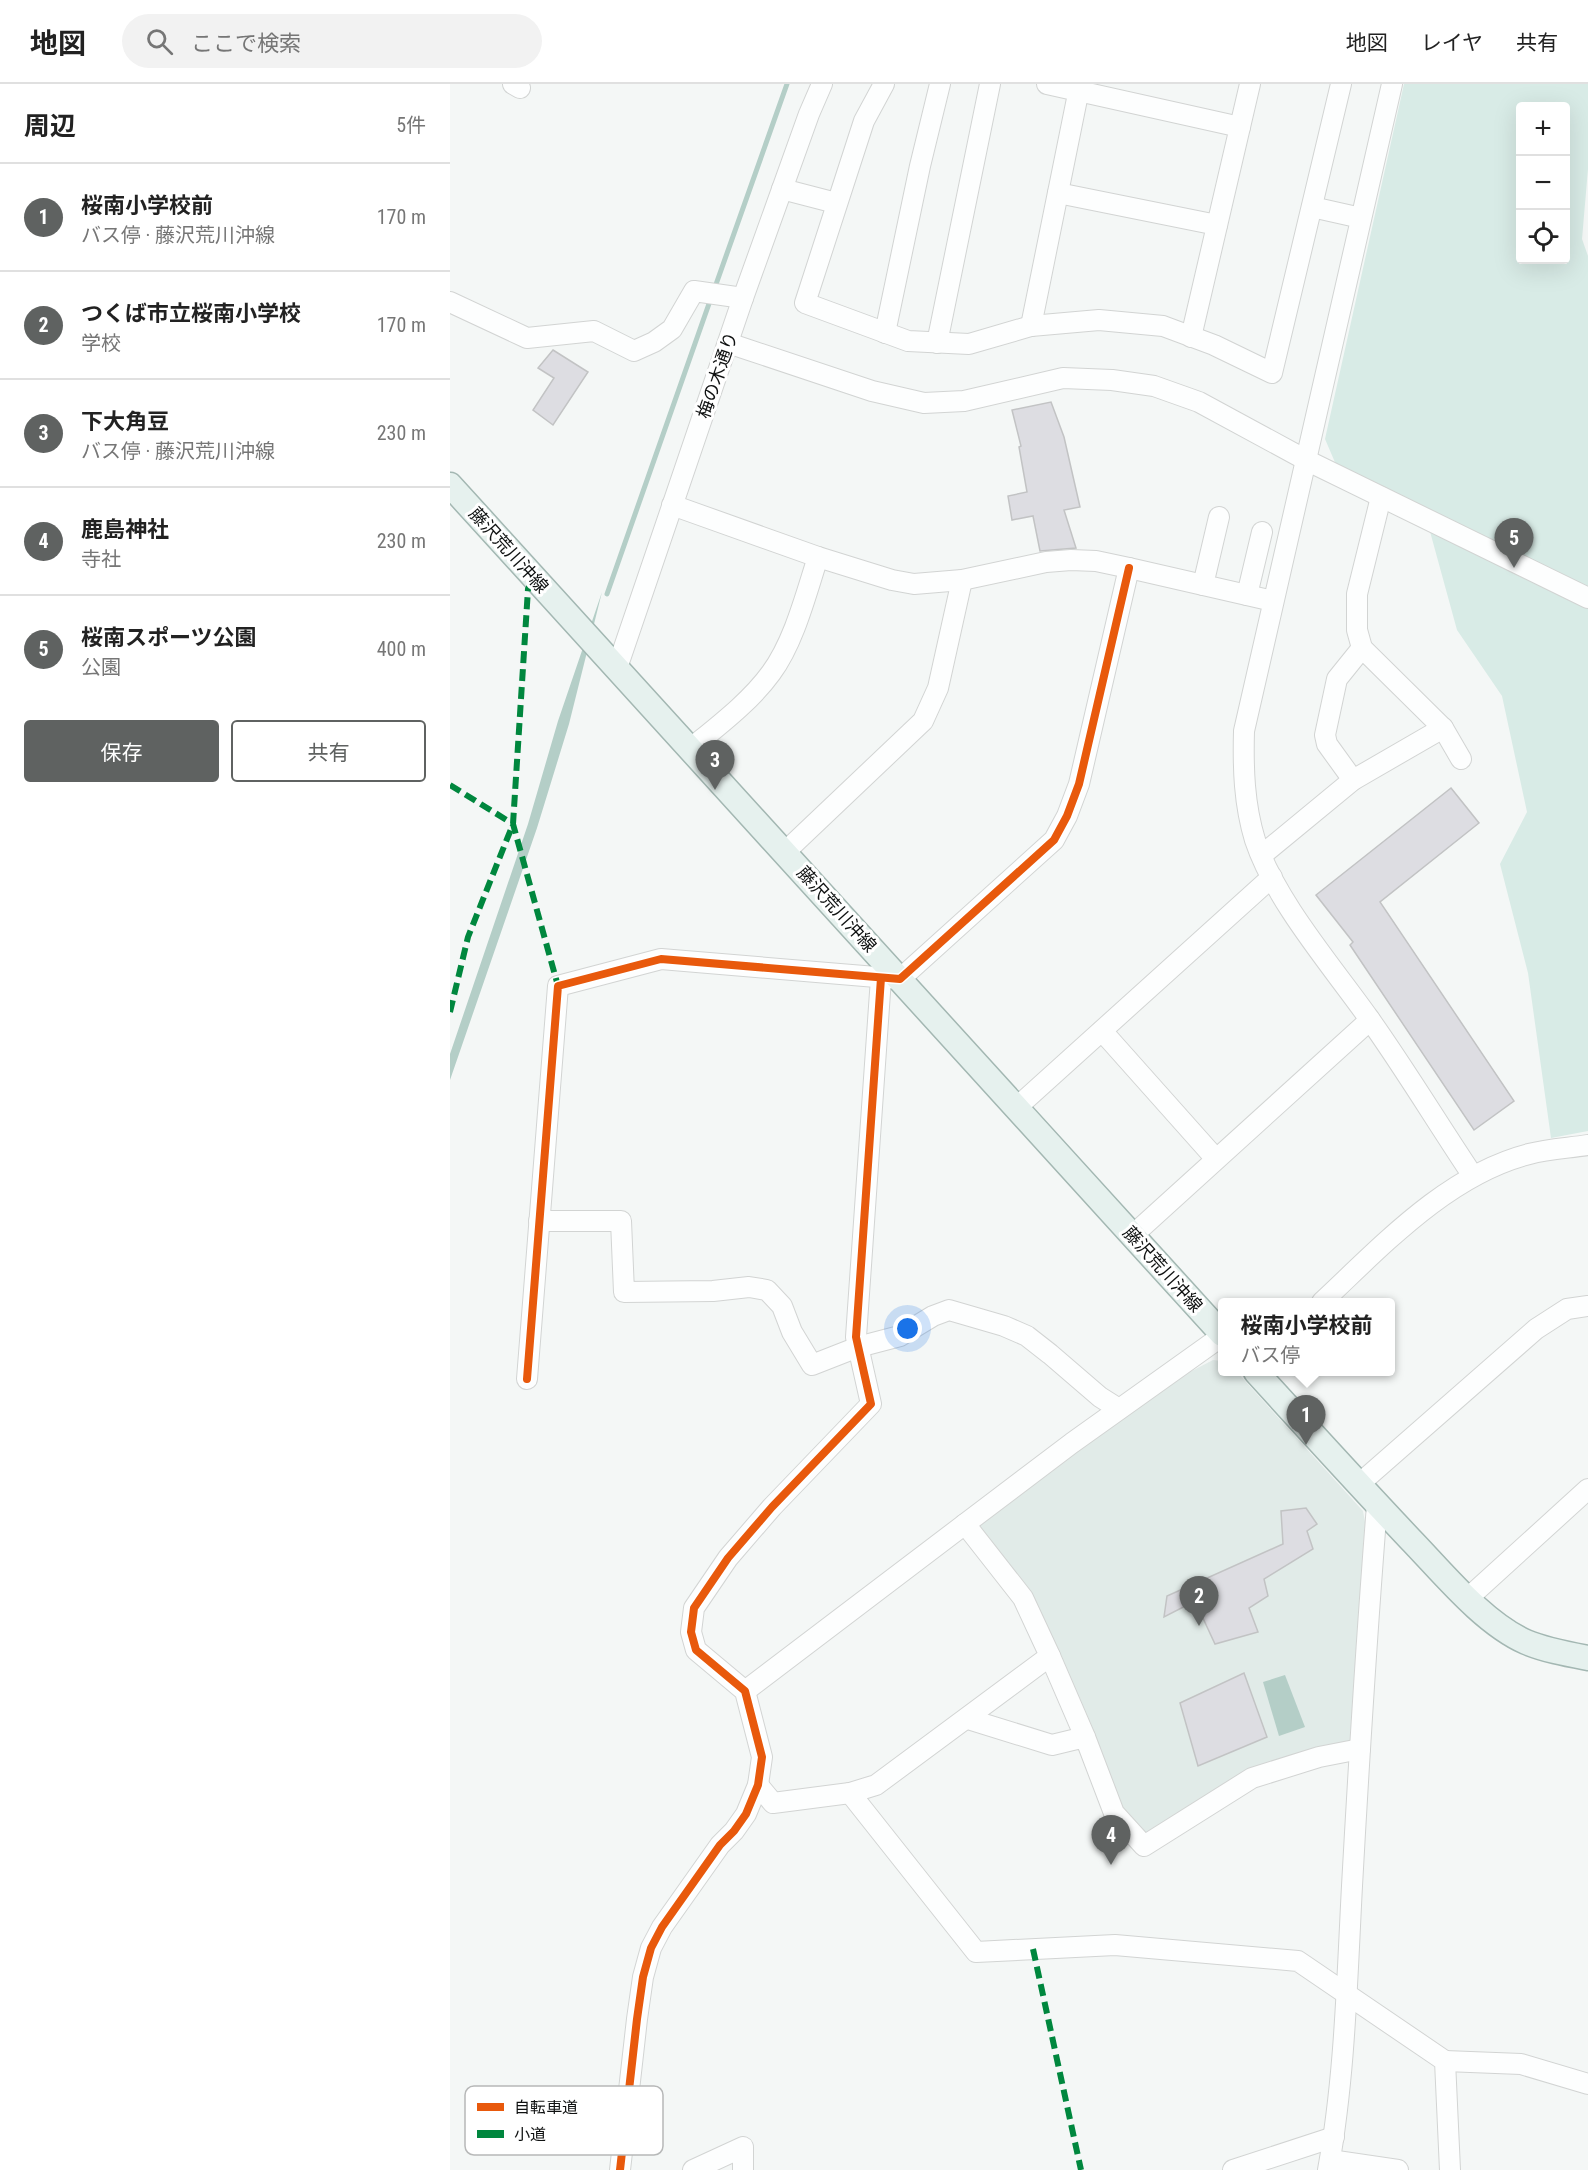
<!DOCTYPE html>
<html lang="ja">
<head>
<meta charset="utf-8">
<style>
	:root { --surface:#fff; --page:#f2f2f2; --text:#222; --muted:#767676; --line:#e0e0e0; --accent:#5f6261 }
	body { margin:0; font-family:"Roboto Condensed","Noto Sans JP",sans-serif; background:var(--page); color:var(--text) }
	.controls { position:absolute; right:18px; top:18px; display:grid; overflow:hidden; border-radius:6px; box-shadow:0 6px 24px #0002 }
	.controls button { width:54px; height:54px; display:grid; place-items:center; padding:0; border:0; border-bottom:2px solid var(--line); background:var(--surface); color:var(--text); font:30px sans-serif }
	.you { position:absolute; left:458px; top:1245px; width:21px; height:21px; margin:-15px; border:4px solid #fff; border-radius:50%; background:#1a73e8; box-shadow:0 0 0 9px #1a73e833 }
	.badge { display:grid; place-items:center; width:39px; height:39px; border-radius:50%; background:var(--accent); color:#fff; font-size:20px; font-weight:700 }
	.pin { position:absolute; translate:-50% -50px; filter:drop-shadow(0 2px 3px #0008) }
	.pin::after { content:''; position:absolute; top:32px; width:21px; height:18px; background:inherit; clip-path:polygon(0 0,100% 0,50% 100%) }
	.popup { position:absolute; left:768px; top:1214px; width:177px; height:78px; box-sizing:border-box; display:grid; place-content:center; border-radius:6px; background:var(--surface); filter:drop-shadow(0 2px 4px #0005); font-size:20px; white-space:nowrap; color:var(--muted) }
	.popup b { font-size:22px; color:var(--text) }
	.popup::after { content:''; position:absolute; left:50%; top:100%; margin-left:-12px; border:12px solid transparent; border-top-color:var(--surface) }
	.list { margin:0; padding:0; list-style:none }
	h2 { display:flex; justify-content:space-between; align-items:center; height:78px; margin:0; padding:0 24px; font-size:26px }
	h2 small { font-size:20px; font-weight:400; color:var(--muted) }
	.list li { display:grid; grid-template-columns:39px 1fr auto; gap:18px; align-items:center; box-sizing:border-box; height:108px; padding:0 24px; border-top:2px solid var(--line) }
	.list b { display:block; font-size:22px; white-space:nowrap }
	.list p { margin:0; font-size:20px; white-space:nowrap; color:var(--muted) }
	.list em { font-size:20px; font-style:normal; color:var(--muted) }
	.actions { display:flex; gap:12px; padding:18px 24px }
	.actions a { flex:1; padding:14px 0; border:2px solid var(--accent); border-radius:6px; text-align:center; font-size:21px; color:var(--accent) }
	.actions .main { background:var(--accent); color:#fff }
	.icon { flex:none; width:33px; height:33px; fill:none; stroke:currentColor; stroke-width:2; stroke-linecap:round; stroke-linejoin:round }
	.map { position:relative; flex:none; width:1138px; height:2086px; overflow:hidden }
	header { display:flex; align-items:center; gap:36px; box-sizing:border-box; height:84px; padding:0 30px; background:var(--surface); border-bottom:2px solid var(--line) }
	header strong { font-size:28px }
	nav { display:flex; gap:33px; margin-inline-start:auto; font-size:21px }
	.search { width:420px; height:54px; background:var(--page); display:flex; align-items:center; gap:15px; box-sizing:border-box; padding:0 21px; border-radius:33px; color:var(--muted); font-size:22px }
	main { display:flex }
	aside { flex:1; background:var(--surface) }
	.map>svg:first-child { display:block }
	.built { fill:#e1ebe8 }
	.green { fill:#d8ebe6; fill-rule:evenodd }
	.water { fill:#b4cec7 }
	.lines { fill:none; stroke-linecap:round; stroke-linejoin:round }
	.stream { stroke:#b4cec7; stroke-width:5 }
	.building { fill:#dddde2; stroke:#c2c3c4; stroke-width:1.5 }
	.minor-casing { stroke:#d2d4d3; stroke-width:22 }
	.major-casing { stroke:#a3b7b2; stroke-width:27 }
	.minor { stroke:#fdfefe; stroke-width:20 }
	.major { stroke:#e6f1ee; stroke-width:24 }
	.quiet { stroke:#00873e; stroke-width:6; stroke-dasharray:12 6; stroke-linecap:butt }
	.cycleway-casing { stroke:#fff; stroke-width:11 }
	.cycleway { stroke:#e8590c; stroke-width:8 }
	.labels { text-anchor:middle; dominant-baseline:central; stroke-width:6; stroke-linejoin:round; paint-order:stroke }
	.street-label { font-size:18px; fill:#0f1111; stroke:#fff }
	.key { fill:#fff; stroke:#b7b8b8; stroke-width:1.5 }
	.key-label { font-size:16px; fill:#0f1111 }
</style>
</head>
<body>
<header>
<strong>地図</strong>
<div class="search"><svg class="icon" aria-label="search" viewBox="0 0 24 24"><circle cx="10" cy="10" r="6"/><path d="M15 15l6 6"/></svg>ここで検索</div>
<nav><a>地図</a><a>レイヤ</a><a>共有</a></nav>
</header>
<main>
<aside>
<h2>周辺<small>5件</small></h2>
<ul class="list">
<li><span class="badge">1</span><div><b>桜南小学校前</b><p>バス停 · 藤沢荒川沖線</p></div><em>170 m</em></li>
<li><span class="badge">2</span><div><b>つくば市立桜南小学校</b><p>学校</p></div><em>170 m</em></li>
<li><span class="badge">3</span><div><b>下大角豆</b><p>バス停 · 藤沢荒川沖線</p></div><em>230 m</em></li>
<li><span class="badge">4</span><div><b>鹿島神社</b><p>寺社</p></div><em>230 m</em></li>
<li><span class="badge">5</span><div><b>桜南スポーツ公園</b><p>公園</p></div><em>400 m</em></li>
</ul>
<div class="actions"><a class="main">保存</a><a>共有</a></div>
</aside>
<div class="map">
<svg width="1138" height="2086" viewBox="0 0 1138 2086">
	<rect width="100%" height="100%" fill="#f4f7f6"/>
	<!-- built -->
	<path class="built" d="M763 1276 772 1277V1288H787L913 1427 915 1438 900 1657 699 1753 667 1726 526 1441 709 1304Z"/>
	<!-- green -->
	<path class="green" d="M954 0H1138V85L1132 155 1138 172V1047L1101 1054 1078 889 1050 780 1077 728 1052 612 1007 546 973 422 887 383 875 355ZM1070 22H1116V176H1070Z"/>
	<!-- water -->
	<g class="water">
		<path d="M152 508 119 640 87 744 0 996V970L78 740 108 637Z"/>
		<path d="M835 1591 855 1643 829 1652 813 1598Z"/>
	</g>
	<g class="lines">
		<!-- stream -->
		<g class="stream">
			<path d="M264 206 337 0"/>
			<path d="M157 510 261 214"/>
		</g>
	</g>
	<!-- building -->
	<g class="building">
		<path d="M103 266 138 288 103 341 83 326 104 294 88 284Z"/>
		<path d="M601 318 614 353 630 423 614 426 626 464 590 467 583 432 562 436 558 412 577 408 569 363 571 362 562 326Z"/>
		<path d="M1001 704 1029 739 930 818 1064 1017 1024 1046 900 861 903 858 866 811Z"/>
		<path d="M856 1424 867 1440 857 1447 863 1465 814 1495 818 1512 799 1524 808 1548 765 1560 745 1517 714 1533 717 1512 833 1460 831 1427Z"/>
		<path d="M794 1589 817 1653 748 1682 730 1619Z"/>
	</g>
	<g class="lines">
		<!-- minor casing -->
		<g class="minor-casing">
			<g id="minor">
				<path d="M63 0 70 4"/>
				<path d="M434 0 414 37 355 219 458 257 519 260 581 242 649 236 713 242 764 261 822 289 891 0"/>
				<path d="M597 0 790 43"/>
				<path d="M942 0 794 647C793 684 794 720 805 756 825 816 881 881 918 933 953 982 985 1035 1019 1086L1024 1091"/>
				<path d="M332 105 386 119"/>
				<path d="M608 109 767 141"/>
				<path d="M862 123 911 134"/>
				<path d="M0 218 77 254 144 247 184 267 204 258 222 245 244 207 293 214"/>
				<path d="M581 242 630 0"/>
				<path d="M435 249 470 82 490 0"/>
				<path d="M741 253 800 0"/>
				<path d="M278 259 422 307 474 319 514 317 613 294 662 296 704 302 749 318 856 376 1138 514"/>
				<path d="M487 259 540 0"/>
				<path d="M931 413 907 510V546L912 564 993 644 1011 675"/>
				<path d="M222 421 368 473 442 496 464 500 512 496 596 478 621 476 646 477 679 484 823 517"/>
				<path d="M753 501 769 433"/>
				<path d="M797 511 812 448"/>
				<path d="M167 584 293 214 359 30 372 0"/>
				<path d="M240 665C268 642 300 618 321 589 344 558 356 510 368 473"/>
				<path d="M903 696 877 660 875 651 887 595 912 564"/>
				<path d="M335 768 473 637 488 604 512 496"/>
				<path d="M812 771 903 696 993 644"/>
				<path d="M652 947 766 1075"/>
				<path d="M566 1024 822 793"/>
				<path d="M89 1137H171L174 1208 263 1207 299 1203 317 1206 332 1222 342 1248 362 1281 408 1263 450 1252 483 1232 499 1226 554 1242 577 1252 600 1270 650 1313 669 1325"/>
				<path d="M683 1151 920 936"/>
				<path d="M872 1218C932 1162 997 1091 1079 1070 1098 1065 1119 1064 1138 1061"/>
				<path d="M77 1295 108 902 211 875 450 895 604 756 617 732 629 700 679 484"/>
				<path d="M908 1401 1086 1245 1117 1225 1138 1222"/>
				<path d="M1017 1515 1138 1405"/>
				<path d="M600 1572 635 1653"/>
				<path d="M295 1607 515 1440"/>
				<path d="M518 1635 602 1661 635 1653 664 1729 694 1762 802 1694 869 1673 910 1665"/>
				<path d="M308 1701 323 1719 400 1709 426 1701 600 1572 573 1514 515 1440 622 1359 772 1252"/>
				<path d="M400 1709 526 1868 665 1861 848 1877 995 1977 1000 2086"/>
				<path d="M995 1977 1071 1980 1138 2000"/>
				<path d="M880 2076 948 2086"/>
				<path d="M170 2086 187 1935 193 1893 201 1864 212 1843 270 1761 284 1747 296 1730 308 1701 312 1673 295 1607 246 1566 241 1548 244 1524 278 1474 322 1423 421 1320 406 1253 431 894"/>
				<path d="M243 2086 293 2063V2086"/>
				<path d="M783 2086 884 2053"/>
				<path d="M878 2086C895 1993 897 1896 902 1802 909 1675 917 1548 927 1421"/>
			</g>
		</g>
		<!-- major casing -->
		<g class="major-casing">
			<g id="major">
				<path d="M0 401 772 1250"/>
				<path d="M806 1288C857 1344 908 1400 960 1455 993 1489 1033 1539 1076 1558 1095 1566 1117 1570 1138 1574"/>
			</g>
		</g>
		<!-- minor -->
		<use href="#minor" class="minor"/>
		<!-- major -->
		<use href="#major" class="major"/>
		<!-- quiet -->
		<g class="quiet">
			<path d="M0 701 63 740 108 902"/>
			<path d="M0 928 18 853 63 740 78 505 84 494"/>
			<path d="M583 1865 631 2086"/>
		</g>
		<!-- cycleway casing -->
		<g class="cycleway-casing">
			<g id="cycleway">
				<path d="M77 1295 108 902 211 875 450 895 604 756 617 732 629 700 679 484"/>
				<path d="M170 2086 187 1935 193 1893 201 1864 212 1843 270 1761 284 1747 296 1730 308 1701 312 1673 295 1607 246 1566 241 1548 244 1524 278 1474 322 1423 421 1320 406 1253 431 894"/>
			</g>
		</g>
		<!-- cycleway -->
		<use href="#cycleway" class="cycleway"/>
	</g>
	<g class="labels">
		<!-- street labels -->
		<g class="street-label">
			<text transform="translate(267 291) rotate(-71)">梅の木通り</text>
			<text transform="translate(59 466) rotate(48)">藤沢荒川沖線</text>
			<text transform="translate(387 825) rotate(48)">藤沢荒川沖線</text>
			<text transform="translate(713 1185) rotate(48)">藤沢荒川沖線</text>
		</g>
	</g>
	<!-- legend -->
	<rect x="15" y="2002" width="198" height="69" rx="9" class="key"/>
	<rect x="27" y="2019" width="27" height="8" fill="#e8590c"/>
	<rect x="27" y="2046" width="27" height="8" fill="#00873e"/>
	<g class="key-label">
		<text x="64" y="2029">自転車道</text>
		<text x="64" y="2056">小道</text>
	</g>
</svg>
<div class="controls">
<button>+</button>
<button>−</button>
<button><svg class="icon" aria-label="locate" viewBox="0 0 24 24"><circle cx="12" cy="12" r="6"/><path d="M12 2v4M12 18v4M2 12h4M18 12h4"/></svg></button>
</div>
<div class="you"></div>
<div class="pin badge" style="left:856px;top:1361px">1</div>
<div class="popup"><b>桜南小学校前</b>バス停</div>
<div class="pin badge" style="left:749px;top:1542px">2</div>
<div class="pin badge" style="left:265px;top:706px">3</div>
<div class="pin badge" style="left:661px;top:1781px">4</div>
<div class="pin badge" style="left:1064px;top:484px">5</div>
</div>
</main>
</body>
</html>
